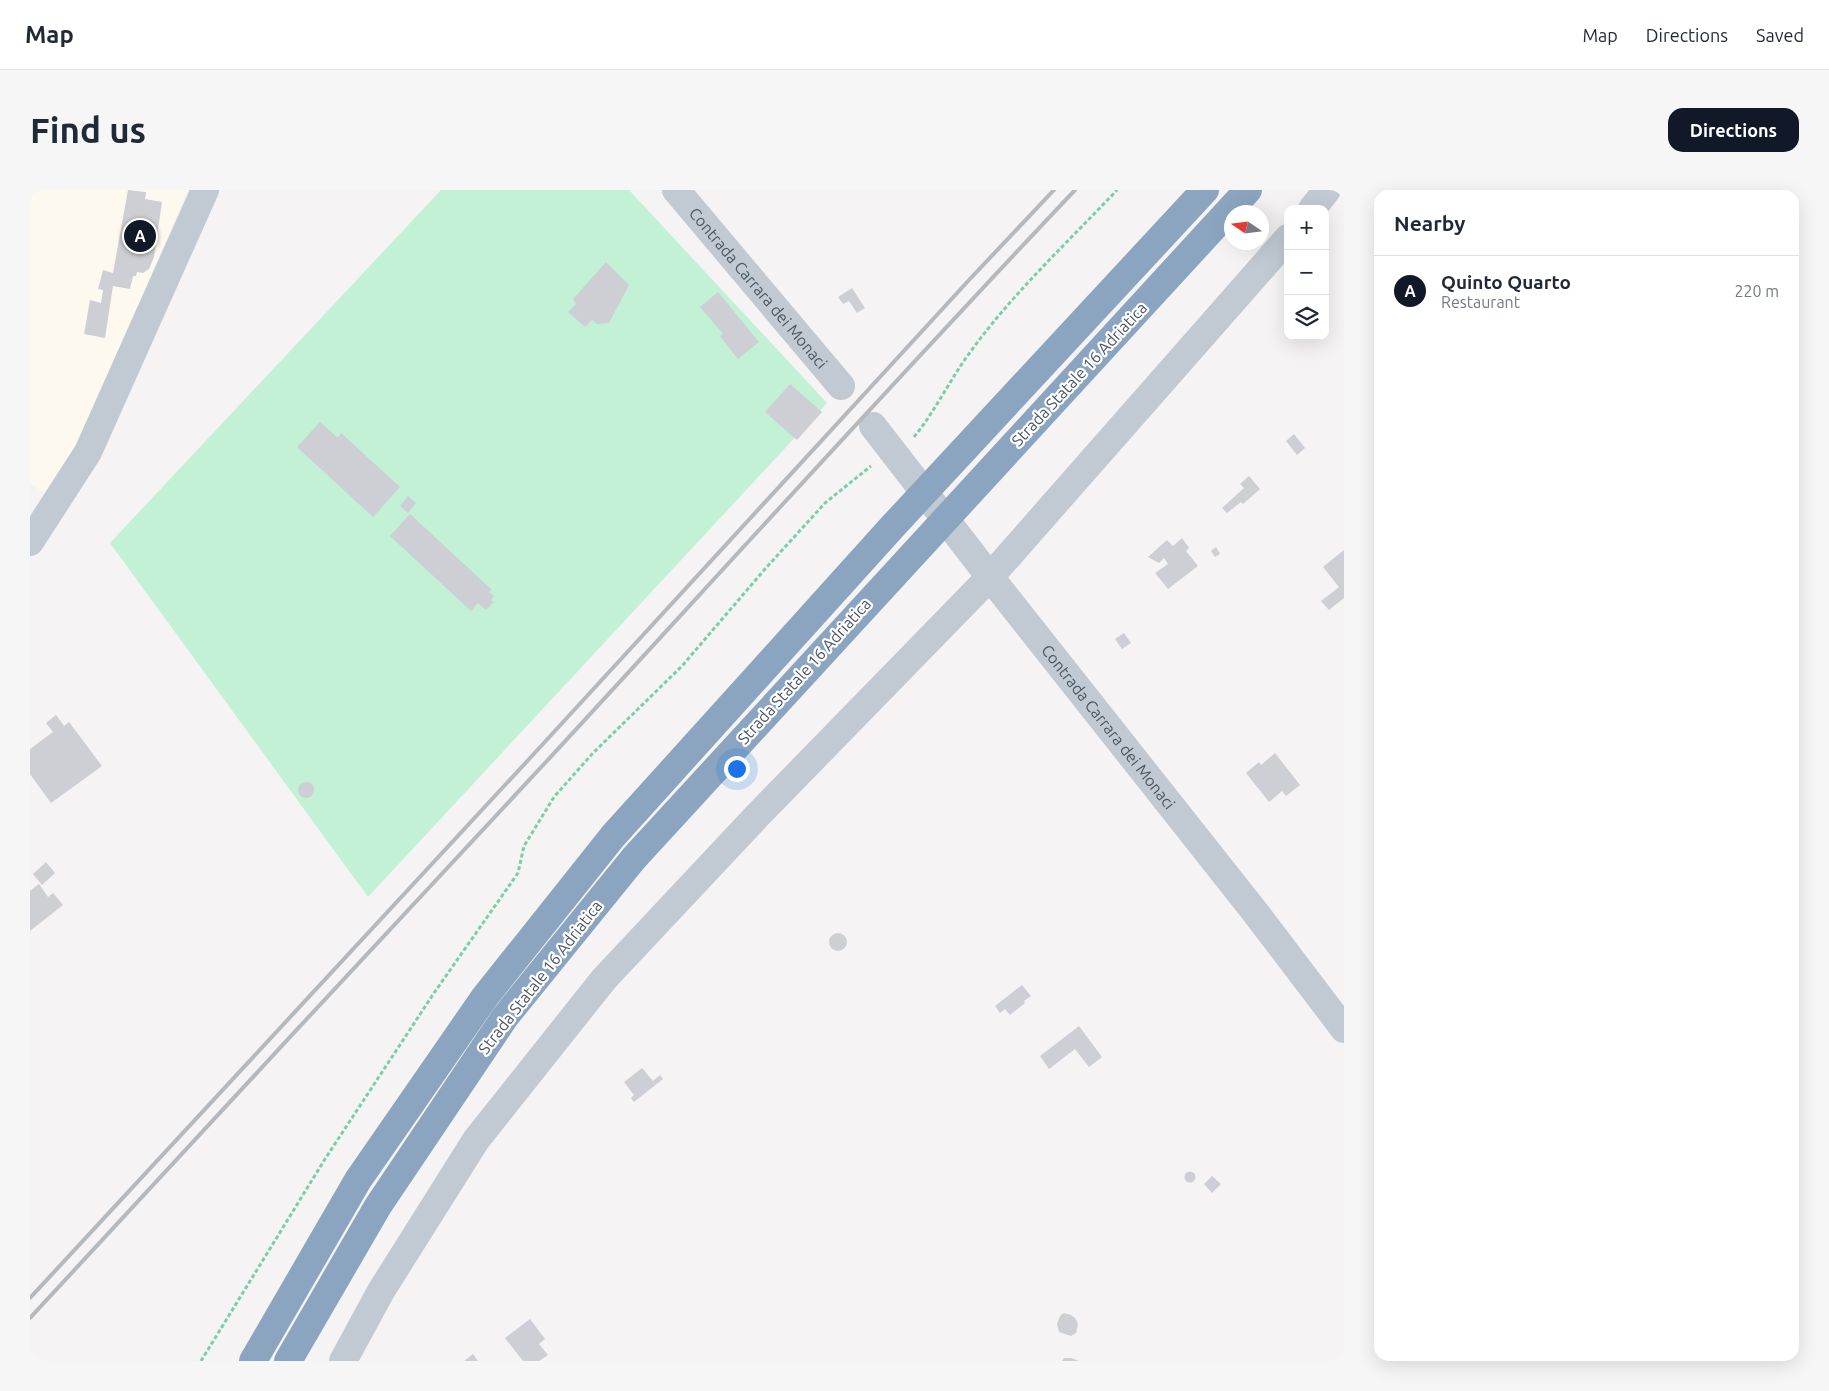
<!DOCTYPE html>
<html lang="en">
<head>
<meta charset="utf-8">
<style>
	:root { --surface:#fff; --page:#f6f6f7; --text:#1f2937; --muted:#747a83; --line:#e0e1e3; --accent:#111827 }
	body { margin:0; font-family:Ubuntu,sans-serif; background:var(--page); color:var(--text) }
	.controls { position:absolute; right:15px; top:15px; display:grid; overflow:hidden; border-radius:10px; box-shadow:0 5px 20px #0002 }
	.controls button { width:45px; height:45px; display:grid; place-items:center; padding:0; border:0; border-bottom:1px solid var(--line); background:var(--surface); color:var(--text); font:25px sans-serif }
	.compass { position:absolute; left:1194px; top:15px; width:45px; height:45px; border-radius:50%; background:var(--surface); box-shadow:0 5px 20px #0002; rotate:283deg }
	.you { position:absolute; left:706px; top:578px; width:18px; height:18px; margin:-12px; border:4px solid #fff; border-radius:50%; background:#1a73e8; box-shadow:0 0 0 8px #1a73e833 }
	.badge { display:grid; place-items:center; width:32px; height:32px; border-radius:50%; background:var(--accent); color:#fff; font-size:16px; font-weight:700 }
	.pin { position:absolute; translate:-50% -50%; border:2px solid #fff; box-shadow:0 1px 5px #0006 }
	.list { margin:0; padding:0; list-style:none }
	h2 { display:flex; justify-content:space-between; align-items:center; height:65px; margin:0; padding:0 20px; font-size:21px }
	h2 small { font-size:16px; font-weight:400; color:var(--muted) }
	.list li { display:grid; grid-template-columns:32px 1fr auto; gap:15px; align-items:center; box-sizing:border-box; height:70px; padding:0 20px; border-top:1px solid var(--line) }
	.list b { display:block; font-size:19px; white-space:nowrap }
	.list p { margin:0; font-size:16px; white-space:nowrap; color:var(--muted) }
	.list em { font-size:16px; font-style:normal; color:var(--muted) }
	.icon { flex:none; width:28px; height:28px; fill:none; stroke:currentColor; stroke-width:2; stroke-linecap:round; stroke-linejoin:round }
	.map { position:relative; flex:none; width:1314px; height:1171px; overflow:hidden; border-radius:15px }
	header { display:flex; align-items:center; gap:30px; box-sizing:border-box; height:70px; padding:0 25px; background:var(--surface); border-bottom:1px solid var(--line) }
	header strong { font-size:24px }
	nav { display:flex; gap:28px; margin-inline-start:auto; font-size:18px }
	.intro { display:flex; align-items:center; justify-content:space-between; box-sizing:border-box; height:120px; padding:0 30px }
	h1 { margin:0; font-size:35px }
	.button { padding:12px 22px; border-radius:15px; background:var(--accent); color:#fff; font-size:18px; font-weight:700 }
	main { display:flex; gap:30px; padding:0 30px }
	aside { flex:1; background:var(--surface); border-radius:15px; box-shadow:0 5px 20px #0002 }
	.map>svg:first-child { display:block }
	.commercial { fill:#fdf9ef }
	.green { fill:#c3f1d5 }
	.building { fill:#cdcfd5 }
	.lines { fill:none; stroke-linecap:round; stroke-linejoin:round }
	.path { stroke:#7ad0a6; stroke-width:3; stroke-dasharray:4 2.5; stroke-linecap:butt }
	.minor { stroke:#c1cad2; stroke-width:28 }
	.highway { stroke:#8ba5c1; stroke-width:28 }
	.rail { stroke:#b5b8bd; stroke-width:4 }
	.labels { text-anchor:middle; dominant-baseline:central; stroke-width:4.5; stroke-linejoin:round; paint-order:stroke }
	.street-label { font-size:16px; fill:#4a5661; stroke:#fff }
</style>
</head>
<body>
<header>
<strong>Map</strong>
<nav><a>Map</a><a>Directions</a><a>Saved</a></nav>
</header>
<div class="intro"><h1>Find us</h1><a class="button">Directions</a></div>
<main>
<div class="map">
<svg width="1314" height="1171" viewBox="0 0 1314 1171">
	<rect width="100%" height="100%" fill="#f5f3f3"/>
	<!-- commercial -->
	<path class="commercial" d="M0 0H158L48 253 14 303 0 293Z"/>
	<!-- green -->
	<path class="green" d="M411 0H599L797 213 338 707 80 353Z"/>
	<!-- building -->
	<g class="building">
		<path d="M98 0 116 2 115 9 132 12 124 67 119 79 113 83 107 82 106 86H103L100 99 83 96 75 148 54 144 60 110 71 113 73 100 68 99 73 80 83 83Z"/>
		<path d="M576 72 599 95 579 133 567 134 562 130 555 137 538 122 546 114 543 109Z"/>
		<path d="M822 98 835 118 827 123 819 111 813 114 808 107Z"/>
		<path d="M688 102 729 152 708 169 690 146 693 144 670 117Z"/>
		<path d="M760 194 792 222 767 250 735 222Z"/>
		<path d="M290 232 308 248 311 243 370 297 343 327 267 257Z"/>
		<path d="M1264 244 1275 258 1267 265 1256 251Z"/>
		<path d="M1219 286 1230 299 1213 314 1211 312 1197 323 1192 318 1214 298 1210 294Z"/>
		<path d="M378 306 386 313 378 323 370 316Z"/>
		<path d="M380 324 462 400 459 402 464 406 461 410 464 412 456 420 448 413 441 421 360 346Z"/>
		<path d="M1152 348 1159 358 1156 361 1168 376 1138 399 1125 383 1138 374 1134 368 1129 373 1118 367 1137 350 1143 356Z"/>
		<path d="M1186 357 1190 364 1185 367 1181 361Z"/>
		<path d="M1314 360V408L1299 420 1291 411 1309 397 1293 377Z"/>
		<path d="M1094 443 1101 453 1092 459 1085 449Z"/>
		<path d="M26 525 34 536 39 532 72 576 21 613 0 584V559L23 542 16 533Z"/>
		<path d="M1245 563 1270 595 1256 606 1252 601 1239 612 1216 583 1229 572 1231 575Z"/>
		<circle cx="276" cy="600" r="8"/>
		<path d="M16 672 25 683 12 695 3 684Z"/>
		<path d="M9 694 18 707 23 703 33 715 0 741V701Z"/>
		<circle cx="808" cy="752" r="9"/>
		<path d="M992 795 1001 806 994 811 995 813 980 825 975 819 970 823 965 816Z"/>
		<path d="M1049 836 1072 867 1059 877 1045 859 1019 879 1010 866Z"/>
		<path d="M612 878 623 891 630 885 633 889 604 912 601 908 604 905 594 892Z"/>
		<circle cx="1160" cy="987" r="5.5"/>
		<path d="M1182 986 1191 994 1182 1003 1174 994Z"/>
		<path d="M1034 1123 1041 1125 1045 1128 1048 1134 1046 1143 1041 1146 1029 1142 1027 1134 1030 1126Z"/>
		<path d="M500 1129 515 1149 509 1154 518 1165 509 1171H493L475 1148Z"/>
		<path d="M443 1164 448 1171H434Z"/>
		<path d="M1034 1168H1041L1049 1171H1032Z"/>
	</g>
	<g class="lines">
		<!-- path -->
		<g class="path">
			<path d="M884 247C906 220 920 189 941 161 984 102 1037 53 1087 0"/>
			<path d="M171 1171 295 969 404 803 488 683 494 656 524 607 563 563 652 476 735 379 795 313 841 276"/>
		</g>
		<!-- minor -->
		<g class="minor">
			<path id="s1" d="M646 0 811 196"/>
			<path d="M1282 19 1297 0"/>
			<path id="s2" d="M843 236 960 387 1225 722 1314 839"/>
			<path d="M0 352 58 262 175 0"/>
			<path d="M313 1171 351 1101 446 950 574 789 726 627 960 387 1258 48"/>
		</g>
		<!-- highway -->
		<g class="highway">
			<path d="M223 1171 328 990 454 808 583 646 863 336 1175 0"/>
			<path d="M258 1171 348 1016 475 827 604 668 1218 0"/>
		</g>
		<!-- rail -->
		<g class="rail">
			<path d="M0 1108 501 567 939 90 1024 0"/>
			<path d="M0 1128C171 942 343 758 515 573 691 382 866 189 1045 0"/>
		</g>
	</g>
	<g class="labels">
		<!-- street labels -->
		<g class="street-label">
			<text stroke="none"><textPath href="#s1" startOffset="128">Contrada Carrara dei Monaci</textPath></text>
			<text transform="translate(1049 184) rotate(-47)">Strada Statale 16 Adriatica</text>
			<text transform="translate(774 481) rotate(-48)">Strada Statale 16 Adriatica</text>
			<text stroke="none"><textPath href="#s2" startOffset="382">Contrada Carrara dei Monaci</textPath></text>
			<text transform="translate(510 787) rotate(-52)">Strada Statale 16 Adriatica</text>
		</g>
	</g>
</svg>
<div class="controls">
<button>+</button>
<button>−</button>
<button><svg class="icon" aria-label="layers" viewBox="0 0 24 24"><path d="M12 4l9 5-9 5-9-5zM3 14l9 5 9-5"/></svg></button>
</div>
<svg class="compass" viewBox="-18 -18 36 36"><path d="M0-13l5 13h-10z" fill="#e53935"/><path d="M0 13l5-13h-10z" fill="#747a83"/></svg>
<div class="you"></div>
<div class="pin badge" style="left:110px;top:46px">A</div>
</div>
<aside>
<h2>Nearby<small></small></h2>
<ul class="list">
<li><span class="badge">A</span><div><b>Quinto Quarto</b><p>Restaurant</p></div><em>220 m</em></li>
</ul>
</aside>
</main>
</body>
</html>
